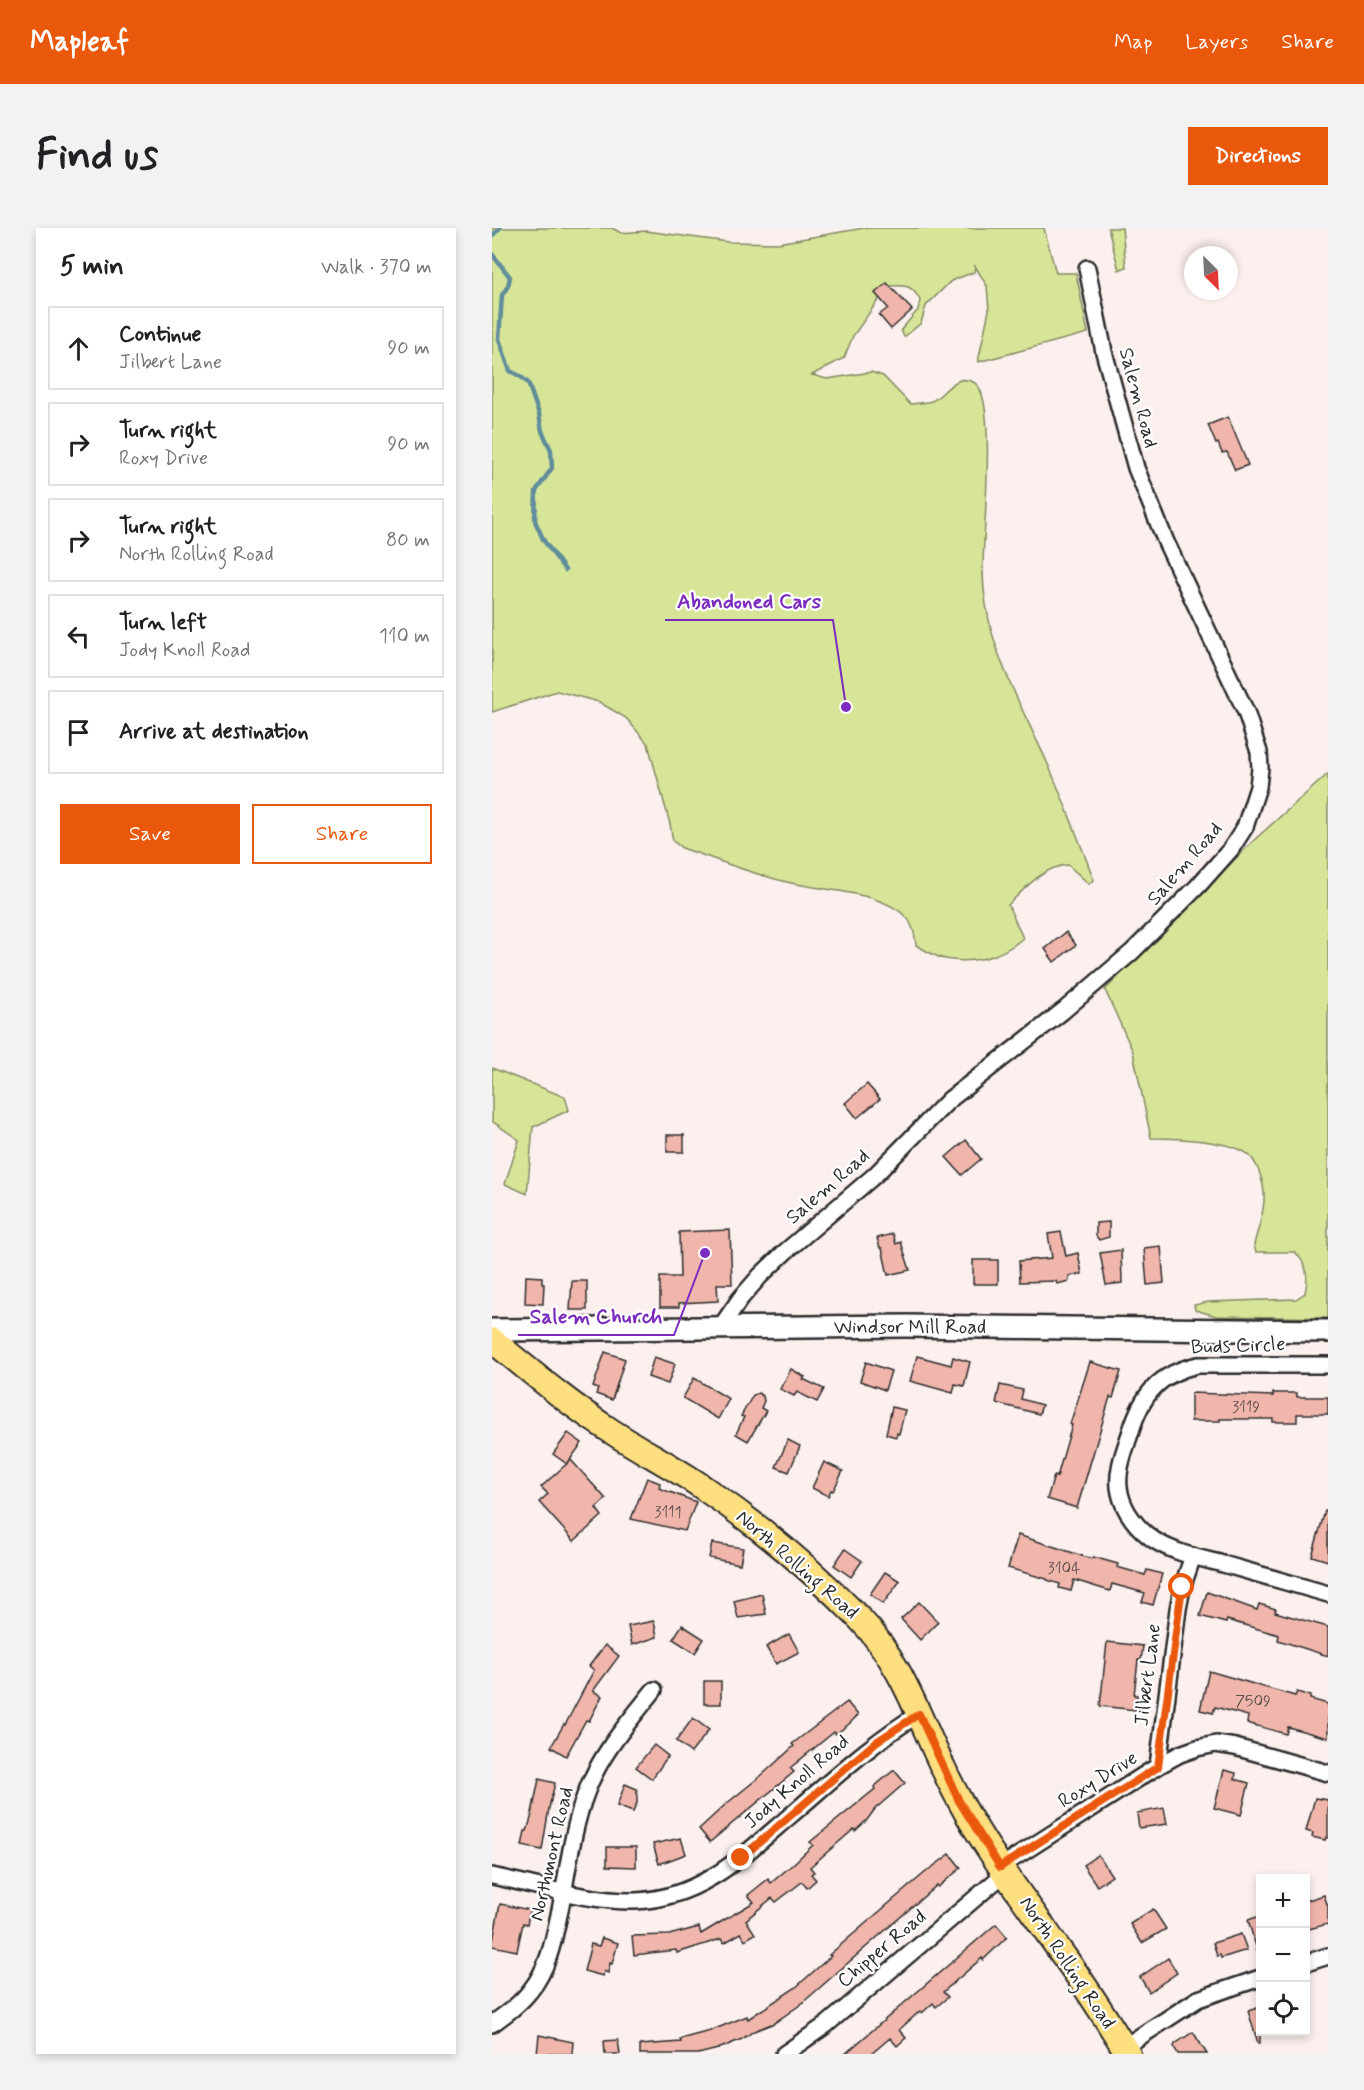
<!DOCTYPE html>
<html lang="en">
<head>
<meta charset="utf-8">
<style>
	:root { --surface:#fff; --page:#f2f2f2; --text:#202124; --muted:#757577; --line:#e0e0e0; --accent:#ea580c }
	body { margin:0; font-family:Mynerve,sans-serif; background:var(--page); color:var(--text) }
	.controls { position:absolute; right:18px; bottom:18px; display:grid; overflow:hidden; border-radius:0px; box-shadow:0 3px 9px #0003 }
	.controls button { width:54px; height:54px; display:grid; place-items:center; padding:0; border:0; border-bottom:2px solid var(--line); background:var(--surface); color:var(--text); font:30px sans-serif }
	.compass { position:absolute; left:692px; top:18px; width:54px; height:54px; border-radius:50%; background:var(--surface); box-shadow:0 3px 9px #0003; rotate:156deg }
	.stop { position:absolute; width:18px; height:18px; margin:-14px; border:4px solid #ea580c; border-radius:50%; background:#fff }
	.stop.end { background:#ea580c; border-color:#fff; box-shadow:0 2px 6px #0008 }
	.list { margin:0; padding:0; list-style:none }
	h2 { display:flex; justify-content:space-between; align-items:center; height:78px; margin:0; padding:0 24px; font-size:26px }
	h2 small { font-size:20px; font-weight:400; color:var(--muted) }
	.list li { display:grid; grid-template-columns:39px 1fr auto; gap:18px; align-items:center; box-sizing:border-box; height:84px; margin:0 12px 12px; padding:0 12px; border:2px solid var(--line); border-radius:0px }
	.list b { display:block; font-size:22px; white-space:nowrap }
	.list p { margin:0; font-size:20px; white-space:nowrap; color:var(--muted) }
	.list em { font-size:20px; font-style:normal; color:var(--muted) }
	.actions { display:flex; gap:12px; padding:18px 24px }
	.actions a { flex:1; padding:14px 0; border:2px solid var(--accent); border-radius:0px; text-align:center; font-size:21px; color:var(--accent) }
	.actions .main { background:var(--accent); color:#fff }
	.icon { flex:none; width:33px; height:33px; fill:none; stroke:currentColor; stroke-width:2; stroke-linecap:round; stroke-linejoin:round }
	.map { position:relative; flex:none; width:836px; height:1826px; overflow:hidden; border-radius:0px }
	header { display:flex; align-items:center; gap:36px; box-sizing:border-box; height:84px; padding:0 30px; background:var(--accent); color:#fff }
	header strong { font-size:28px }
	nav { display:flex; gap:33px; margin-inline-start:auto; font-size:21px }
	.intro { display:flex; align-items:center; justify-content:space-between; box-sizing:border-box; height:144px; padding:0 36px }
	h1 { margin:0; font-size:42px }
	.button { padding:15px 27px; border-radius:0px; background:var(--accent); color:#fff; font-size:21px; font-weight:700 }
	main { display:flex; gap:36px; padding:0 36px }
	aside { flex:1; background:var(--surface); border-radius:0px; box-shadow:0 3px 9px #0003 }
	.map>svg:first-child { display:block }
	.green { fill:#d7e598; stroke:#818862; stroke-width:1.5 }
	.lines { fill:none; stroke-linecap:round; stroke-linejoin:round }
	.stream { stroke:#608d9b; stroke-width:4.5 }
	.building { fill:#f0b6ac; stroke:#2b2b2b; stroke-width:1.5 }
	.street-casing { stroke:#2b2b2b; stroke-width:20 }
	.secondary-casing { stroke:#2b2b2b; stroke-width:26 }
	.primary-casing { stroke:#2b2b2b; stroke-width:28 }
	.street { stroke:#fff; stroke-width:15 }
	.secondary { stroke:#fff; stroke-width:21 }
	.primary { stroke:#fedf80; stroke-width:24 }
	.route { stroke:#ea580c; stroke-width:8 }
	.labels { text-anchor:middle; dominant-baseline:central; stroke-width:4.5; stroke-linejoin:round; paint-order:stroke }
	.number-label { font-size:16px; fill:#5c4e4b }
	.street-label { font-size:20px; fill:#2b2b2b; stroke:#fff }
	.leader { fill:none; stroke:#7b2cbf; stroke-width:2 }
	.callout-dot { fill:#7b2cbf; stroke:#fff; stroke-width:2 }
	.callout-label { font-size:21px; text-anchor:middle; font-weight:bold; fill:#7b2cbf; stroke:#fff; stroke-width:4.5; stroke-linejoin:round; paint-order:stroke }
</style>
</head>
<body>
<header>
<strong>Mapleaf</strong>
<nav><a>Map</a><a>Layers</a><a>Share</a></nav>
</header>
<div class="intro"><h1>Find us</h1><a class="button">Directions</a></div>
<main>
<aside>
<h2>5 min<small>Walk · 370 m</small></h2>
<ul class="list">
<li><svg class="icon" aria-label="ahead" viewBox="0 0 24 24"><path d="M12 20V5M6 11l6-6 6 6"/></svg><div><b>Continue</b><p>Jilbert Lane</p></div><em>90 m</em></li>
<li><svg class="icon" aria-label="right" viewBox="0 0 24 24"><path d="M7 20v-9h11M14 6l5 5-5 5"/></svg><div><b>Turn right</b><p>Roxy Drive</p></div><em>90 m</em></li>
<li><svg class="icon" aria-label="right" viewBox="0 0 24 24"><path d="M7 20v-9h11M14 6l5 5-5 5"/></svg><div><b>Turn right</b><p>North Rolling Road</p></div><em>80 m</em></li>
<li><svg class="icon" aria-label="left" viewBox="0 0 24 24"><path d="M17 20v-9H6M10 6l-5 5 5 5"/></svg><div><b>Turn left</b><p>Jody Knoll Road</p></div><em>110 m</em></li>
<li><svg class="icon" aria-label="arrive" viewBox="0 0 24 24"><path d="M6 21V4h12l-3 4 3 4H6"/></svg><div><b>Arrive at destination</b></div></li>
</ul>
<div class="actions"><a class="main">Save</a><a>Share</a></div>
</aside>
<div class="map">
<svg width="836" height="1826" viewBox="0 0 836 1826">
	<rect width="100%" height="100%" fill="#fcf0ee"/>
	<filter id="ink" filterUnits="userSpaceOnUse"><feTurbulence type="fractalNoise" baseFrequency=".0167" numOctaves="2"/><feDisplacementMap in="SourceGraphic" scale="12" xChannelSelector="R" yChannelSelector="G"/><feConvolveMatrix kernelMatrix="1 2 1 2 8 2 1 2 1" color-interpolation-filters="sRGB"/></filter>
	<g filter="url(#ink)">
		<!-- green -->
		<g class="green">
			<path d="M0 0H120L129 5 154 3 236 14 286 15 372 0H552L564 45H584L596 105 486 134 497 82 495 58 483 38 482 44 459 53 434 78 429 95 412 109 409 102 426 82 428 72C419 56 413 57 396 58L361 108 352 130 320 147 335 151 379 144 391 148 418 176C425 175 434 175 440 173 454 166 463 143 483 155 506 170 490 312 491 343 492 414 526 471 555 534 572 573 587 612 602 652L597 656 576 637C552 638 532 661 516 677L531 710C509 729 482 736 453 731 443 729 433 722 424 717 423 707 421 695 413 688 389 664 331 662 299 655 262 647 226 632 190 620L181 613 178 596 156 516 134 490 107 474 65 463 0 484Z"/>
			<path d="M616 0H630L634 39 627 42Z"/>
			<path d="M836 546V1090L724 1088 703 1082 702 1077 716 1074 804 1071 813 1065C817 1049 815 1036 803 1024H764L762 1017C765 1003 772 986 772 972 773 958 767 938 758 928 742 912 681 910 659 910L641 824 613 762 761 613Z"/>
			<path d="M0 840 73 869 77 882 41 899 35 966 13 956 27 912 0 893Z"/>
		</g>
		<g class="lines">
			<!-- stream -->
			<g class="stream">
				<path d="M0 8 8 0"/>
				<path d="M0 26 18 49 16 58 10 67 7 111 18 143 28 148 36 155 47 186 50 203 59 222 60 240 44 263 43 293 52 313 73 342"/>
			</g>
		</g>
		<!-- building -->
		<g class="building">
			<path d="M395 55 420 82 399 101 387 87 396 80 383 65Z"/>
			<path d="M736 189 756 237 743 242 735 224 730 225 726 215 724 216 716 197Z"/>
			<path d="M574 704 584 717 562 734 553 721Z"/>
			<path d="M375 856 388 871 365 890 353 875Z"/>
			<rect x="175" y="907" width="17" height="17"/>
			<path d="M474 912 489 931 470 947 454 929Z"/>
			<path d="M617 994V1009L607 1012 604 1008V995Z"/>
			<path d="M238 1002 240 1056H225L226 1073 187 1075V1079H168V1049H188L187 1004Z"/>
			<path d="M569 1004 574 1028 586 1025 590 1046 577 1048V1053L565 1056 564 1053 528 1054 527 1033 560 1030 556 1006Z"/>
			<path d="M401 1006 404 1016 409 1014 418 1042 396 1047 390 1020H388L385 1010Z"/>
			<path d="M669 1018 672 1055 655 1057 652 1020Z"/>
			<path d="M629 1022 630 1055 614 1057 608 1025Z"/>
			<rect x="481" y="1032" width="25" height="24"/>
			<path d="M34 1048 50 1049V1056H52L51 1076 33 1075Z"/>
			<path d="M80 1053H95V1082H78Z"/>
			<path d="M113 1124 133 1131 120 1172 104 1166 106 1161 101 1159Z"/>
			<path d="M425 1128 459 1137 461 1129 478 1134 472 1158 463 1156 461 1165 418 1153Z"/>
			<path d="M162 1129 183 1136 176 1156 156 1149Z"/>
			<path d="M374 1134 399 1143 393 1162 368 1153Z"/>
			<path d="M598 1134 629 1143 621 1170 618 1169 585 1280 555 1271 562 1248 565 1249 580 1197 578 1196Z"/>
			<path d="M299 1141 313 1149 311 1151 332 1161 325 1174 305 1164 302 1168 288 1161Z"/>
			<path d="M202 1150 237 1171 226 1191 191 1170Z"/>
			<path d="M508 1157 531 1162 529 1171 550 1177 547 1186 504 1175Z"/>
			<path d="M266 1165 271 1168 272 1173 269 1180 274 1183 256 1213 244 1206 252 1189 249 1188 261 1167Z"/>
			<path d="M699 1165 781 1168V1165H805V1169H836V1186H805V1194H781V1191H728V1193H699Z"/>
			<path d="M400 1179 413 1182 407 1206 405 1205 404 1209 394 1206Z"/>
			<path d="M76 1205 90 1215 75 1236 61 1226Z"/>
			<path d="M296 1212 308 1218 297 1244 284 1239Z"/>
			<path d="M79 1232 114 1271 104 1280 110 1288 82 1313 47 1274 56 1266 49 1259Z"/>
			<path d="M332 1234 351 1243 341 1263 339 1262 336 1268 320 1260Z"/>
			<path d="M155 1250 168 1255 167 1260 204 1274 193 1303 139 1291Z"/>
			<path d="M833 1283 836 1284V1333L820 1328Z"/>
			<path d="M526 1307 600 1331 601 1329 626 1336 625 1339 653 1347 655 1342 670 1346 661 1377 650 1374 653 1365 620 1356 618 1363 582 1352 579 1363 567 1360 568 1356 555 1352V1351L516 1340Z"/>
			<path d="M220 1315 251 1320 248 1336 217 1330Z"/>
			<path d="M353 1321 370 1333 359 1349 342 1337Z"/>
			<path d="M393 1344 408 1353 391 1376 378 1366Z"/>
			<path d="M715 1364 765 1382 767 1376 784 1381 783 1384 836 1399V1428L786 1412 787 1407 735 1392 734 1395 708 1388Z"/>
			<path d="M270 1366 274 1386 246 1390 242 1373Z"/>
			<path d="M427 1374 446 1394 428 1412 409 1391Z"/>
			<path d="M162 1393 165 1409 140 1417 136 1398Z"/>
			<path d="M190 1397 212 1411 203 1425 181 1411Z"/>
			<path d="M297 1406 307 1424 284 1436 274 1419Z"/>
			<path d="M615 1414 651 1418 649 1432H646L642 1467H645L644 1482 608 1478Z"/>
			<path d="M113 1417 127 1428 101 1463 110 1468 97 1493 94 1492 74 1528 59 1519 72 1496 73 1497 102 1442 97 1438Z"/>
			<path d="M717 1443 803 1468 805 1464 818 1468V1471L836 1476V1510L796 1499 794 1506 762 1497 755 1495 756 1488 723 1479 721 1485 708 1482Z"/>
			<rect x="212" y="1453" width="17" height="23"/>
			<path d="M355 1474 366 1487 357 1496 344 1506 342 1504 298 1540 302 1544 218 1614 207 1601 234 1576 270 1547 302 1518 300 1516Z"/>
			<path d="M201 1490 217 1502 199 1525 184 1513Z"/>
			<path d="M162 1517 176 1528 160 1551 144 1539Z"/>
			<path d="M402 1542 413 1555 383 1581 375 1592 363 1603 362 1601 318 1639 322 1644 319 1646 324 1652 315 1660 310 1654 284 1674 280 1670 254 1692 263 1706 253 1712 249 1705 232 1715 229 1711 185 1725 184 1722 142 1727 140 1708 177 1707 207 1699 209 1706 262 1674 256 1667 276 1651 279 1655 300 1637 321 1617 318 1614 383 1561 382 1559Z"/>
			<path d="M732 1542 744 1545 743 1551 757 1555 749 1587 722 1580Z"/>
			<path d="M47 1551 63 1555 57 1580 50 1622 30 1618 33 1603H35L39 1590Z"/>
			<path d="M133 1556 145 1561V1575L141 1584 125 1578Z"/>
			<path d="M823 1570 836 1572V1610L834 1609 833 1612 820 1609 821 1605 814 1603Z"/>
			<path d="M672 1580 675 1596 647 1600 645 1585Z"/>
			<path d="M189 1610 194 1626 167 1636 161 1616Z"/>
			<path d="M115 1619H144V1639L115 1638Z"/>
			<path d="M458 1626 469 1640 446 1659 445 1657 308 1777 282 1795 262 1803 250 1811 226 1821 206 1826H148V1817L189 1814 188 1811 218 1803 255 1788 256 1791 303 1760 339 1728 337 1727 395 1677 435 1643Z"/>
			<path d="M606 1627 620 1648 605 1658 591 1637Z"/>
			<path d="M832 1667 836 1679V1696L813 1702V1673Z"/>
			<path d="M8 1676 38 1682 35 1696 31 1695 25 1723 0 1718Z"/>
			<path d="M661 1681 674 1701 650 1715 638 1696Z"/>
			<path d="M768 1688V1725H766L756 1692Z"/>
			<path d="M504 1696 515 1709 491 1732 490 1730 451 1764 456 1769 444 1779 441 1775 430 1785 428 1783 407 1802 414 1810 405 1818 398 1810 379 1826H353Z"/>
			<path d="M749 1706 755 1722 729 1730 728 1727 725 1728 721 1715Z"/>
			<path d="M110 1710 126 1715 120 1736 118 1735 116 1745 112 1743 111 1748 92 1743 99 1716 107 1718Z"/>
			<path d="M676 1730 685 1745 657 1764 648 1749Z"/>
			<path d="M768 1779V1815H766L756 1783Z"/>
			<path d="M701 1804 715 1826H686L682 1819 683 1816Z"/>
			<path d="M47 1807 81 1814 80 1826H45Z"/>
			<path d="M126 1812 128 1826H113L112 1813Z"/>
		</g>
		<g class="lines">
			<!-- street casing -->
			<g class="street-casing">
				<g id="street">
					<path d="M228 1100 248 1071 268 1048 293 1024 383 947 457 872 571 783 640 724 706 658 739 621 753 599 766 559 768 540 767 524 754 484 674 314 644 240 612 124 595 40"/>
					<path d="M836 1137H706C668 1145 650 1166 639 1203 633 1221 623 1245 628 1265 632 1284 646 1301 662 1312 682 1325 708 1330 731 1336 766 1346 801 1356 836 1366"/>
					<path d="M666 1538 686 1381 690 1360 701 1328"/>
					<path d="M508 1639 666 1538 688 1526 705 1520 724 1516 743 1519 836 1545"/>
					<path d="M0 1648C44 1657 98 1674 143 1673 208 1671 252 1627 299 1587 340 1552 380 1514 427 1486"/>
					<path d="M814 1735 836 1728"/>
					<path d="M0 1796C14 1786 28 1776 38 1763 57 1740 62 1710 68 1682 76 1643 80 1602 94 1565 108 1526 136 1495 162 1462"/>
					<path d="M632 1819 706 1771 768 1750"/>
					<path d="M292 1826 334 1797 513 1645"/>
				</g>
			</g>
			<!-- secondary casing -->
			<g class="secondary-casing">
				<path id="secondary" d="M0 1102 414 1098 836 1103"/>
			</g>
			<!-- primary casing -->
			<g class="primary-casing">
				<path id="primary" d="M0 1112C37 1142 73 1173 113 1199 145 1221 181 1238 213 1261 268 1298 320 1342 367 1390 417 1441 433 1512 468 1573 496 1625 532 1671 566 1720 591 1754 614 1790 636 1826"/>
			</g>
			<!-- street -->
			<use href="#street" class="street"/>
			<!-- secondary -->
			<use href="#secondary" class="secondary"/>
			<!-- primary -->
			<use href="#primary" class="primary"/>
		</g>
	</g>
	<g class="lines" filter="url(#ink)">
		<!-- route -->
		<path class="route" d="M249 1630 384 1514 427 1486 467 1573 508 1639 666 1539 690 1359"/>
	</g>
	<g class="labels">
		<!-- number labels -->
		<g class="number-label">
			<text x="754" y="1179">3119</text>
			<text x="176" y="1284">3111</text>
			<text x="572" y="1340">3104</text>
			<text x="761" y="1473">7509</text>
		</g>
		<!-- street labels -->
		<g class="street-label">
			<text transform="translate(646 170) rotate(75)">Salem Road</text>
			<text transform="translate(693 636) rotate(-49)">Salem Road</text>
			<text transform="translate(336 959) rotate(-41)">Salem Road</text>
			<text x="418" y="1099">Windsor Mill Road</text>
			<text transform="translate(746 1118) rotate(-2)">Buds Circle</text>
			<text transform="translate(305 1337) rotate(41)">North Rolling Road</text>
			<text transform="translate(656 1447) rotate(-83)">Jilbert Lane</text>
			<text transform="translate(606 1552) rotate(-32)">Roxy Drive</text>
			<text transform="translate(305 1554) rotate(-41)">Jody Knoll Road</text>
			<text transform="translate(60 1626) rotate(-77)">Northmont Road</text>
			<text transform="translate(390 1721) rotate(-40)">Chipper Road</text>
			<text transform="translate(575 1735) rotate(56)">North Rolling Road</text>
		</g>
	</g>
	<!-- callouts -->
	<path class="leader" d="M354 479L341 392H173M213 1025L182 1107H26"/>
	<g class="callout-dot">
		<circle cx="354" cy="479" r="6"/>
		<circle cx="213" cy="1025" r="6"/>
	</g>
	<g class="callout-label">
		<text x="257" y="380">Abandoned Cars</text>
		<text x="104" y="1095">Salem Church</text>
	</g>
</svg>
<div class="controls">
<button>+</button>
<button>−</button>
<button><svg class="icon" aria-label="locate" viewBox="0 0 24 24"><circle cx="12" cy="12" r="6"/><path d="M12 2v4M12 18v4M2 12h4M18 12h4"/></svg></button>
</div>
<svg class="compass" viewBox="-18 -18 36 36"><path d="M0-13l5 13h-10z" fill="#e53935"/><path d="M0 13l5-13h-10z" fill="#757577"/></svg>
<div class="stop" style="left:690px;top:1359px"></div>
<div class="stop end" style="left:249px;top:1630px"></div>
</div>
</main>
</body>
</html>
